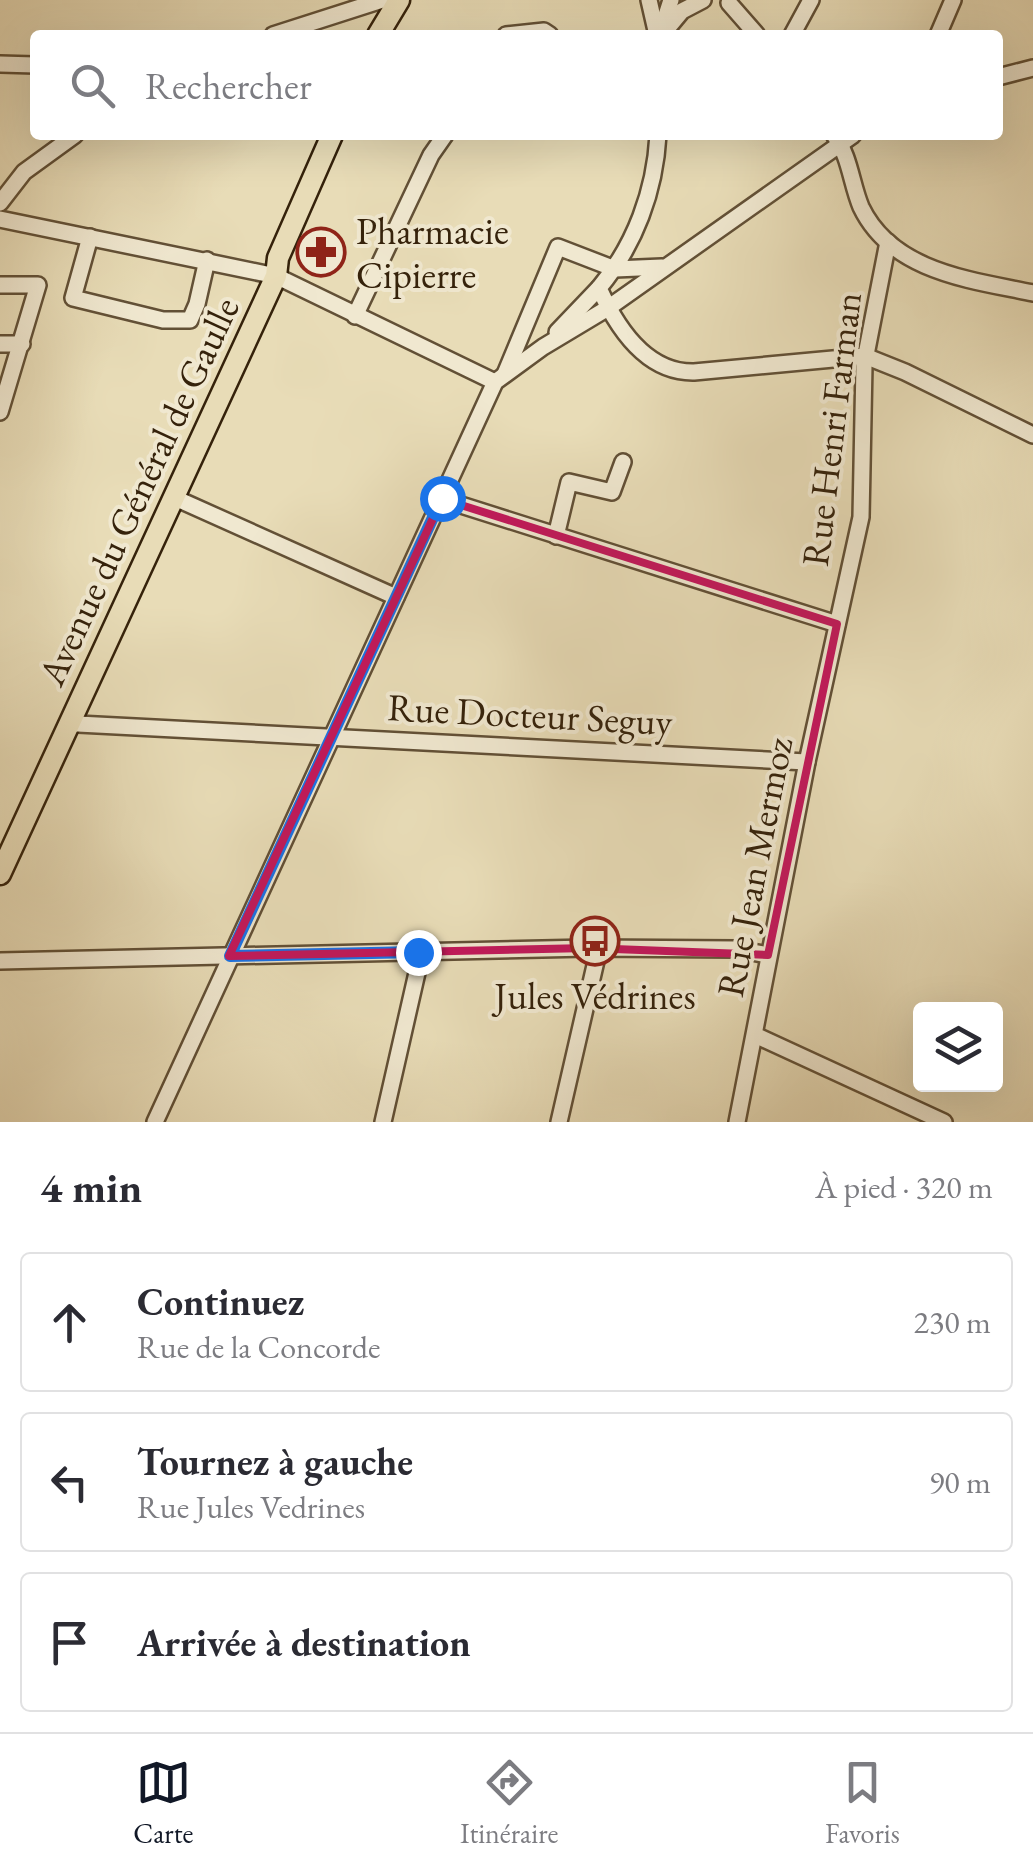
<!DOCTYPE html>
<html lang="fr">
<head>
<meta charset="utf-8">
<style>
	:root { --surface:#fff; --page:#f2f2f3; --text:#2b2b33; --muted:#7c7c81; --line:#e1e1e2; --accent:#111827 }
	body { margin:0; font-family:"EB Garamond",serif; background:var(--page); color:var(--text) }
	.controls { position:absolute; right:30px; bottom:30px; display:grid; overflow:hidden; border-radius:10px; box-shadow:0 10px 40px #0002 }
	.controls button { width:90px; height:90px; display:grid; place-items:center; padding:0; border:0; border-bottom:2px solid var(--line); background:var(--surface); color:var(--text); font:50px sans-serif }
	.stop { position:absolute; width:30px; height:30px; margin:-22px; border:8px solid #1a73e8; border-radius:50%; background:#fff }
	.stop.end { background:#1a73e8; border-color:#fff; box-shadow:0 2px 10px #0008 }
	.list { margin:0; padding:0; list-style:none }
	h2 { display:flex; justify-content:space-between; align-items:center; height:130px; margin:0; padding:0 40px; font-size:42px }
	h2 small { font-size:32px; font-weight:400; color:var(--muted) }
	.list li { display:grid; grid-template-columns:65px 1fr auto; gap:30px; align-items:center; box-sizing:border-box; height:140px; margin:0 20px 20px; padding:0 20px; border:2px solid var(--line); border-radius:10px }
	.list b { display:block; font-size:38px; white-space:nowrap }
	.list p { margin:0; font-size:32px; white-space:nowrap; color:var(--muted) }
	.list em { font-size:32px; font-style:normal; color:var(--muted) }
	.icon { flex:none; width:55px; height:55px; fill:none; stroke:currentColor; stroke-width:2; stroke-linecap:round; stroke-linejoin:round }
	.map { position:relative; flex:none; width:1033px; height:1122px; overflow:hidden }
	.search { position:absolute; background:var(--surface); box-shadow:0 10px 40px #0002; left:30px; right:30px; top:30px; height:110px; display:flex; align-items:center; gap:25px; box-sizing:border-box; padding:0 35px; border-radius:10px; color:var(--muted); font-size:38px }
	.sheet { height:610px; background:var(--surface) }
	nav { display:flex; justify-content:space-around; align-items:center; box-sizing:border-box; height:140px; border-top:2px solid var(--line); background:var(--surface); font-size:28px; color:var(--muted) }
	nav a { display:grid; justify-items:center; gap:5px }
	nav .on { color:var(--accent) }
	.map>svg:first-child { display:block }
	.lines { fill:none; stroke-linecap:round; stroke-linejoin:round }
	.minor-casing { stroke:#625036; stroke-width:20 }
	.major-casing { stroke:#35220b; stroke-width:25 }
	.minor { stroke:#f0e8d0; stroke-width:15 }
	.major { stroke:#e8dcb7; stroke-width:20 }
	.route { stroke:#1a73e8; stroke-width:12 }
	.marked { fill:none; stroke:#c2185b; stroke-width:8; stroke-linejoin:round }
	.labels { text-anchor:middle; dominant-baseline:central; stroke-width:8; stroke-linejoin:round; paint-order:stroke }
	.poi-label { font-size:38px; fill:#35220b; stroke:#f0e8d0; text-anchor:start }
	.street-label { font-size:38px; fill:#35220b; stroke:#f0e8d0 }
</style>
</head>
<body>
<div class="map">
<svg width="1033" height="1122" viewBox="0 0 1033 1122">
	<rect width="100%" height="100%" fill="#e8dcb7"/>
	<filter id="stains"><feTurbulence type="fractalNoise" baseFrequency=".002" numOctaves="4"/><feColorMatrix values="0 0 0 0 .2 0 0 0 0 .09 0 0 0 0 .02 0 0 0 .5 -.17"/></filter>
	<radialGradient id="worn" r=".72"><stop offset=".6" stop-color="#630" stop-opacity="0"/><stop offset="1" stop-color="#630" stop-opacity=".3"/></radialGradient>
	<g class="lines">
		<!-- minor casing -->
		<g class="minor-casing">
			<g id="minor">
				<path d="M649 0 657 35"/>
				<path d="M729 3 757 35"/>
				<path d="M661 31 671 0"/>
				<path d="M273 35 382 0"/>
				<path d="M506 35 544 31 550 35"/>
				<path d="M662 35 682 11 703 0"/>
				<path d="M792 35 811 0"/>
				<path d="M938 35 953 0"/>
				<path d="M0 64 35 65"/>
				<path d="M998 77 1033 68"/>
				<path d="M658 135C655 191 635 245 599 288 617 328 647 373 694 372L865 356 905 372 1033 435"/>
				<path d="M834 135C850 156 851 183 861 207 892 272 971 280 1033 293"/>
				<path d="M0 203 24 172 75 135"/>
				<path d="M0 219 276 276 495 382"/>
				<path d="M90 237 73 298 163 320H190L197 304 207 260"/>
				<path d="M0 285H38L0 412"/>
				<path d="M355 316 431 155 445 135"/>
				<path d="M557 332 599 288"/>
				<path d="M0 344H22"/>
				<path d="M505 374 558 247 615 269 662 267"/>
				<path d="M175 498 396 597"/>
				<path d="M442 499 837 624"/>
				<path d="M556 536 569 482 612 492 623 462"/>
				<path d="M71 721 78 724 807 762"/>
				<path d="M0 961 588 948 736 949 768 955"/>
				<path d="M755 1035 944 1122"/>
				<path d="M155 1122 495 382 543 347 608 308 853 135"/>
				<path d="M383 1122 419 964 418 952"/>
				<path d="M559 1122 599 948"/>
				<path d="M737 1122 807 762 861 517 864 365 888 242"/>
			</g>
		</g>
		<!-- major casing -->
		<g class="major-casing">
			<g id="major">
				<path d="M378 35 399 0"/>
				<path d="M0 874 276 276 278 258 332 135"/>
			</g>
		</g>
		<!-- minor -->
		<use href="#minor" class="minor"/>
		<!-- major -->
		<use href="#major" class="major"/>
	</g>
	<g class="lines">
		<!-- route -->
		<path class="route" d="M418 952 230 956 442 498"/>
	</g>
	<!-- marked area -->
	<path class="marked" d="M442 499 837 624 768 955 588 948 229 956Z"/>
	<!-- icons -->
	<defs>
		<g id="pharmacy-ring" transform="scale(2.5)"><circle r="9.5" fill="#f0e8d0" stroke="#8f2418" stroke-width="1.5"/><path d="M-2-6h4v4h4v4h-4v4h-4v-4h-4v-4h4Z" fill="#8f2418"/></g>
		<g id="bus-ring" transform="scale(2.5)"><circle r="9.5" fill="#f0e8d0" stroke="#8f2418" stroke-width="1.5"/><path d="M-5-6H5V4H4V6H2V4H-2V6H-4V4H-5ZM-3.5-4V0h7V-4ZM-3.5 1.2v1.5H-2V1.2ZM2 1.2v1.5H3.5V1.2Z" fill="#8f2418"/></g>
	</defs>
	<g fill-rule="evenodd">
		<use href="#pharmacy-ring" x="321" y="252"/>
		<use href="#bus-ring" x="595" y="941"/>
	</g>
	<g class="labels">
		<!-- poi labels -->
		<g class="poi-label">
			<text x="356" y="230">Pharmacie<tspan x="356" dy="44">Cipierre</tspan></text>
			<text x="595" y="995" text-anchor="middle">Jules Védrines</text>
		</g>
		<!-- street labels -->
		<g class="street-label">
			<text transform="translate(831 429) rotate(-83)">Rue Henri Farman</text>
			<text transform="translate(138 491) rotate(-65)">Avenue du Général de Gaulle</text>
			<text transform="translate(530 714) rotate(3)">Rue Docteur Seguy</text>
			<text transform="translate(754 867) rotate(-79)">Rue Jean Mermoz</text>
		</g>
	</g>
	<rect width="100%" height="100%" filter="url(#stains)"/>
	<rect width="100%" height="100%" fill="url(#worn)"/>
</svg>
<div class="controls">
<button><svg class="icon" aria-label="layers" viewBox="0 0 24 24"><path d="M12 4l9 5-9 5-9-5zM3 14l9 5 9-5"/></svg></button>
</div>
<div class="stop" style="left:442px;top:498px"></div>
<div class="stop end" style="left:418px;top:952px"></div>
<div class="search"><svg class="icon" aria-label="search" viewBox="0 0 24 24"><circle cx="10" cy="10" r="6"/><path d="M15 15l6 6"/></svg>Rechercher</div>
</div>
<section class="sheet">
<h2>4 min<small>À pied · 320 m</small></h2>
<ul class="list">
<li><svg class="icon" aria-label="ahead" viewBox="0 0 24 24"><path d="M12 20V5M6 11l6-6 6 6"/></svg><div><b>Continuez</b><p>Rue de la Concorde</p></div><em>230 m</em></li>
<li><svg class="icon" aria-label="left" viewBox="0 0 24 24"><path d="M17 20v-9H6M10 6l-5 5 5 5"/></svg><div><b>Tournez à gauche</b><p>Rue Jules Vedrines</p></div><em>90 m</em></li>
<li><svg class="icon" aria-label="arrive" viewBox="0 0 24 24"><path d="M6 21V4h12l-3 4 3 4H6"/></svg><div><b>Arrivée à destination</b></div></li>
</ul>
</section>
<nav>
<a class="on"><svg class="icon" aria-label="map" viewBox="0 0 24 24"><path d="M3 6l6-2 6 2 6-2v14l-6 2-6-2-6 2zM9 4v14M15 6v14"/></svg>Carte</a>
<a><svg class="icon" aria-label="directions" viewBox="0 0 24 24"><path d="M12 3l9 9-9 9-9-9zM9 14v-3h6M13 9l2 2-2 2"/></svg>Itinéraire</a>
<a><svg class="icon" aria-label="saved" viewBox="0 0 24 24"><path d="M7 4h10v16l-5-4-5 4z"/></svg>Favoris</a>
</nav>
</body>
</html>
